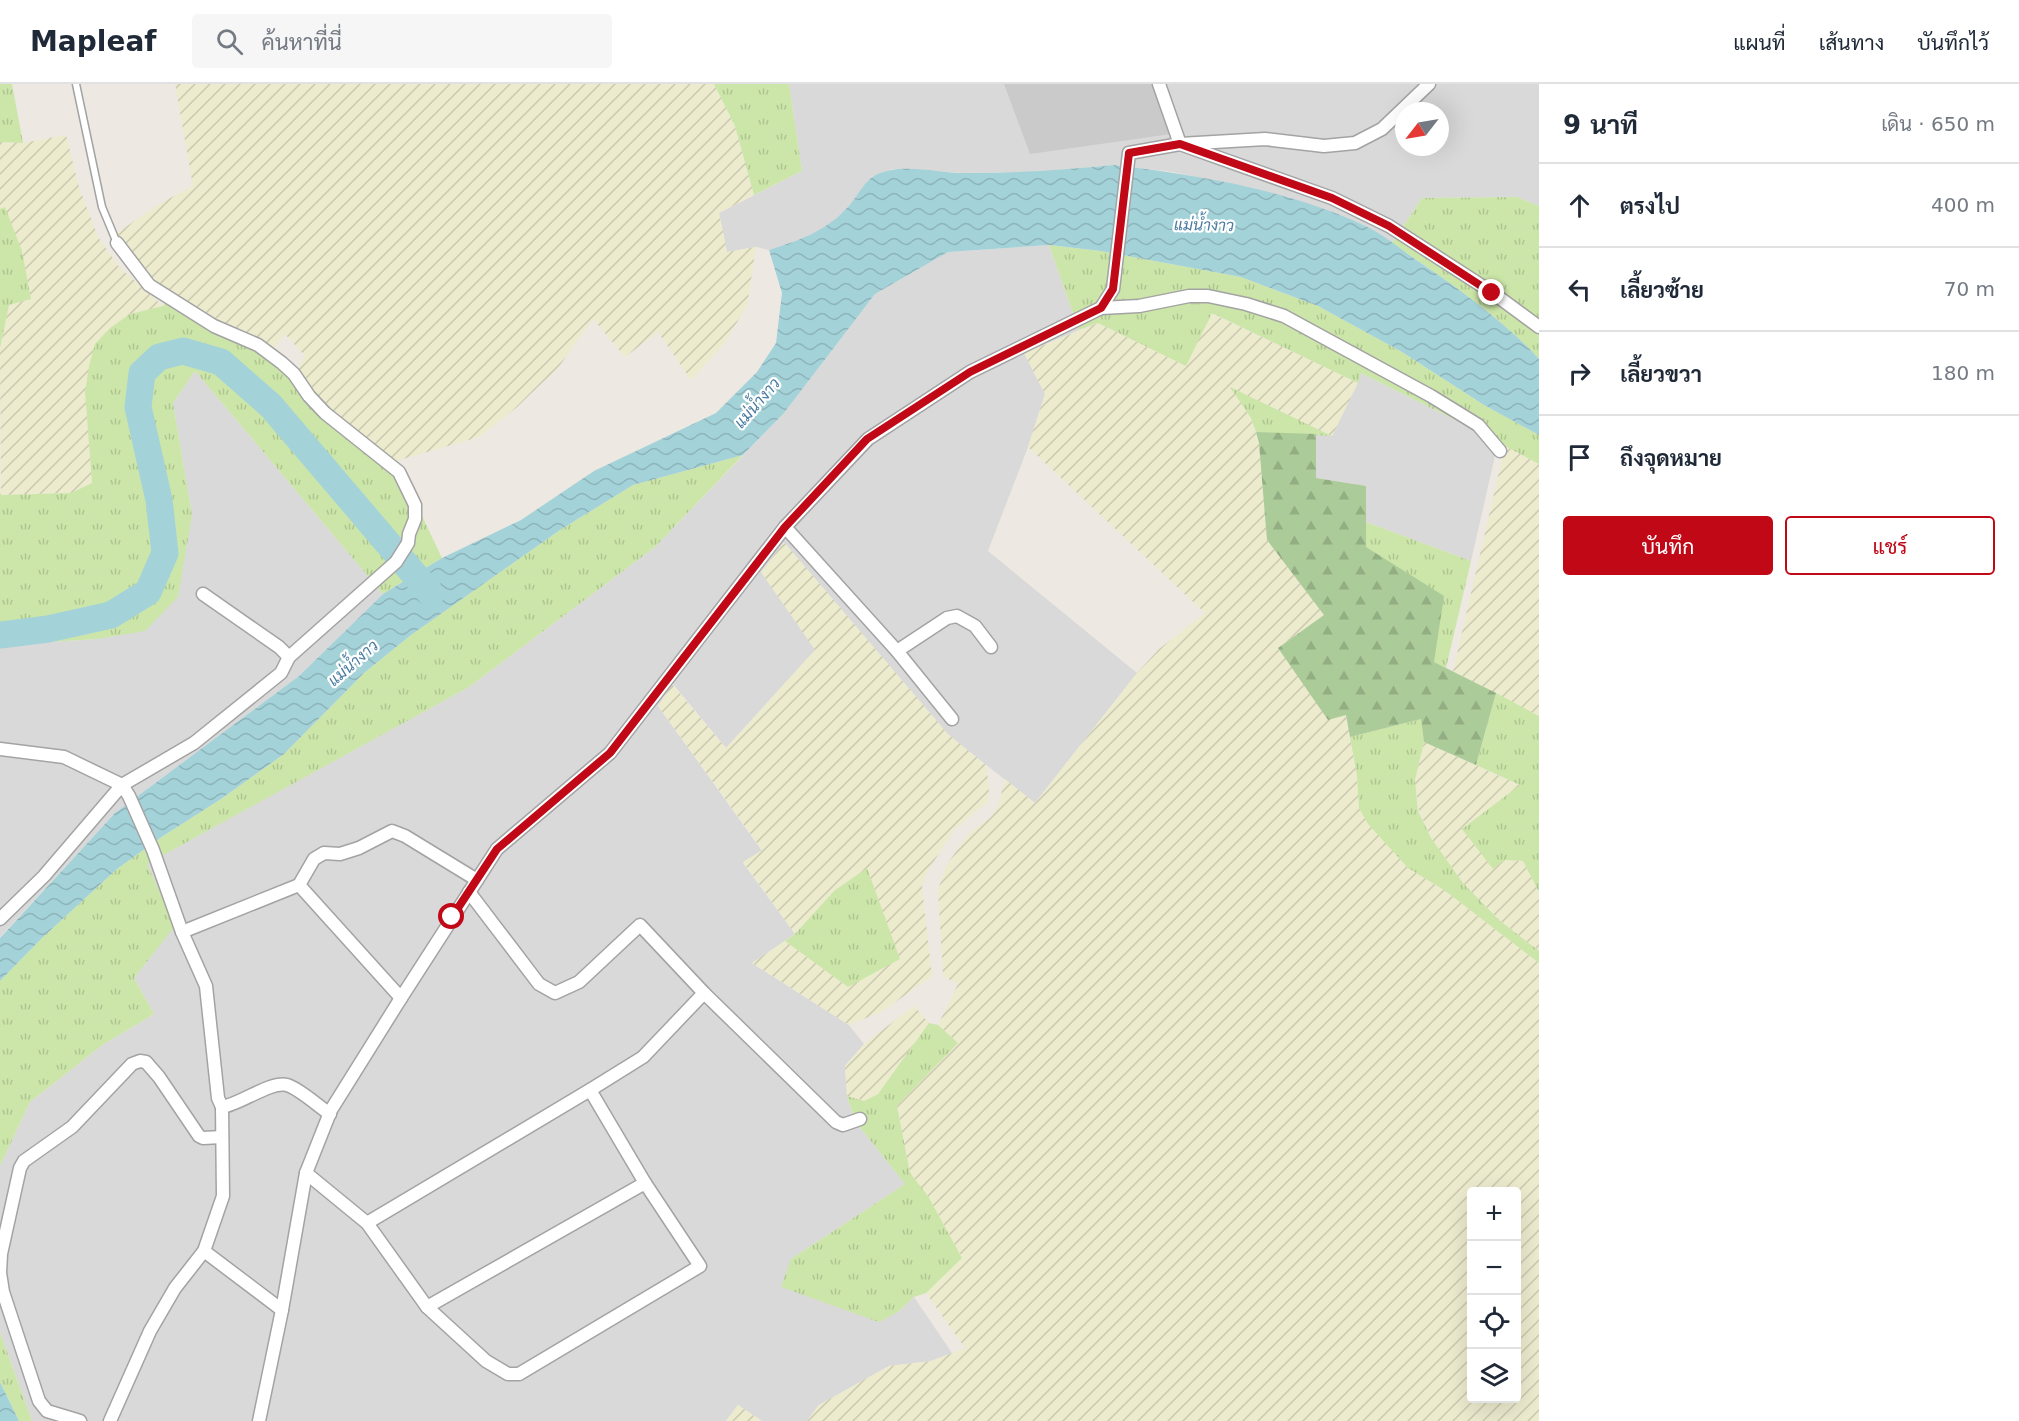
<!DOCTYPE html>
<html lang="th">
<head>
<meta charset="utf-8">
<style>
	:root { --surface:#fff; --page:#f6f6f7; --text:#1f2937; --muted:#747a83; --line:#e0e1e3; --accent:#c00817 }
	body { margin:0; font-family:"DejaVu Sans",Sarabun,sans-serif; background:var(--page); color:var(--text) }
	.controls { position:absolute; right:18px; bottom:18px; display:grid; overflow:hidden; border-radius:6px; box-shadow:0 6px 24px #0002 }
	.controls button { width:54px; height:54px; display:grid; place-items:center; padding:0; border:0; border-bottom:2px solid var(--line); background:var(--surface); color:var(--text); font:30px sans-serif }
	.compass { position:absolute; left:1395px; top:18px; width:54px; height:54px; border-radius:50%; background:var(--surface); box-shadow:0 6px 24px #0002; rotate:239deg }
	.stop { position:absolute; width:18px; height:18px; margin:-14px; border:4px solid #c00817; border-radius:50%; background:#fff }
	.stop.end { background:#c00817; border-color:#fff; box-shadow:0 2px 6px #0008 }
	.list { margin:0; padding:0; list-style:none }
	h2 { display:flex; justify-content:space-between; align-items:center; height:78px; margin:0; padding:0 24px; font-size:26px }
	h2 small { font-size:20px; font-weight:400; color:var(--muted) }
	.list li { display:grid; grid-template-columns:39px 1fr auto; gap:18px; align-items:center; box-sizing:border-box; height:84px; padding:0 24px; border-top:2px solid var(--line) }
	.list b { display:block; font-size:22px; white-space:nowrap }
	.list em { font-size:20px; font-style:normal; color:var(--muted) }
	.actions { display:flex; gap:12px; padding:18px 24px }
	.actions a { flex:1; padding:14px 0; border:2px solid var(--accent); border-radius:6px; text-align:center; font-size:21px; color:var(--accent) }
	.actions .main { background:var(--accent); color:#fff }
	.icon { flex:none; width:33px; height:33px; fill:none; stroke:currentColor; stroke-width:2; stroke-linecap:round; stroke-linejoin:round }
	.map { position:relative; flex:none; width:1539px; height:1337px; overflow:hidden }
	header { display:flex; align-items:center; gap:36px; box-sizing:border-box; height:84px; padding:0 30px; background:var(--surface); border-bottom:2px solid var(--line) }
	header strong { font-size:28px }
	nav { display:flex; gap:33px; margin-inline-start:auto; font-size:21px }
	.search { width:420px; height:54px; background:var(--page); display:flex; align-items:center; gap:15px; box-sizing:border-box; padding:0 21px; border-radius:6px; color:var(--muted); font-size:22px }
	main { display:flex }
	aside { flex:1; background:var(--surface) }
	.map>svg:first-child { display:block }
	.residential { fill:#dad9d9; fill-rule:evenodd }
	.religious { fill:#cacaca }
	.farmland { fill:url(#farmland-furrows); fill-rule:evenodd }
	.grass { fill:url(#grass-tufts) }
	.forest { fill:url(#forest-firs) }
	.water { fill:url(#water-waves) }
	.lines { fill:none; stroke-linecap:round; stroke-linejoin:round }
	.river { stroke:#a4d2d9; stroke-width:27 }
	.lane-casing { stroke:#a3a3a3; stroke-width:9 }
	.street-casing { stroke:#a3a3a3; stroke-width:15 }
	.lane { stroke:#fff; stroke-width:6 }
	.street { stroke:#fff; stroke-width:12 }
	.route { stroke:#c00817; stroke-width:8 }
	.labels { text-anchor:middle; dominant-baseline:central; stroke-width:4.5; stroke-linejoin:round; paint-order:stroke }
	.water-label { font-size:16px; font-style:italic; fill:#4a7ba0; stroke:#fff }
</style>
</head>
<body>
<header>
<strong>Mapleaf</strong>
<div class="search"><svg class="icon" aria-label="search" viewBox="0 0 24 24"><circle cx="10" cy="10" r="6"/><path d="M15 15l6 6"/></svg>ค้นหาที่นี่</div>
<nav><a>แผนที่</a><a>เส้นทาง</a><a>บันทึกไว้</a></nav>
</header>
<main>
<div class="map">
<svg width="1539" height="1337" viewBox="0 0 1539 1337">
	<defs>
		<pattern id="farmland-furrows" width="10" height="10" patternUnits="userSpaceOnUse" patternTransform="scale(1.5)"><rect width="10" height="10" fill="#ecebce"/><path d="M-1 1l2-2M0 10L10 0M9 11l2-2" fill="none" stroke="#cac9b0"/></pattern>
		<pattern id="grass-tufts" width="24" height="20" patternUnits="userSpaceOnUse" patternTransform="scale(1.5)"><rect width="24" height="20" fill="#cce6a9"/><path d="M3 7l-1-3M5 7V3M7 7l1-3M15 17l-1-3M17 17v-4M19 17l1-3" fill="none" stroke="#afc591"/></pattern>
		<pattern id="forest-firs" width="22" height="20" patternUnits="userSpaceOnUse" patternTransform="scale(1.5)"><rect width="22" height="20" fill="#abcb98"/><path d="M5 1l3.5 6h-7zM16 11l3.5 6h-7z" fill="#93ae82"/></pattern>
		<pattern id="water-waves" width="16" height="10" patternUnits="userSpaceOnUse" patternTransform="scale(1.5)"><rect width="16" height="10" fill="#a4d2d9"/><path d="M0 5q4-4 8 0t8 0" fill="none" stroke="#8db4ba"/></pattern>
	</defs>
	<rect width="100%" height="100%" fill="#ede9e2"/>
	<!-- residential -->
	<g class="residential">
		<path d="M789 0H1539V122L1517 113 1422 114 1392 159 1363 141 1285 112 1173 88 1114 81 1040 88 964 89 893 85 871 93 845 127 823 145 798 156 769 166 756 163 727 168 719 129 802 87ZM1404 27H1440V63H1404Z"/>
		<path d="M1049 161 1079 246 1024 269 1045 310 1028 363 988 467 1137 589 1035 719 949 652 761 488 816 565 726 664 673 600 658 622 762 767 743 779 795 850 752 879 849 941 864 960 845 982 847 1012 855 1037 905 1100 791 1175 898 1228 914 1213 952 1269 931 1277 889 1282 819 1321 807 1337H762L738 1321 726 1337H32L0 1248V1082L30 1018 101 962 154 930 134 894 174 842 146 780 469 603 655 463 784 329 875 210 948 168Z"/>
		<path d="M195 287 383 510 299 592 115 729 0 853V561L97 555 192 431 173 319Z"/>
		<path d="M1361 289 1473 345 1495 372 1471 477 1366 438V402L1316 394V350L1332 352Z"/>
	</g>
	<!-- religious -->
	<path class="religious" d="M1004 0H1154L1171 50 1030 70Z"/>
	<!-- farmland -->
	<g class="farmland">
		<path d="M175 0H714L735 42 754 111 719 129 727 168 756 163 747 222 723 261 691 296 658 248 625 273 593 235 558 284 516 324 479 353 396 377 324 321 298 285 305 272 285 250 274 264 221 240 150 193 117 149 159 120 193 102Z"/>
		<path d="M66 51 79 103 98 153 119 183 163 222 130 230 85 308 92 399 71 409 1 411 0 264 9 221 31 215 0 125V58L23 59Z"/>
		<path d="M1211 229 1358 299 1332 352 1231 304 1251 334 1259 359 1267 456 1324 531 1278 564 1346 631 1357 692 1359 724 1408 784 1444 806 1539 879V1337H807L819 1321 889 1282 931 1277 965 1264 926 1209 962 1173 928 1112 910 1089 897 1022 958 959 938 941 958 900 943 892 938 806 946 782 968 750 991 733 998 722 1005 695 1035 719 1137 589 1159 565 1205 529 1028 363 1045 310 1024 269 1098 239 1186 282ZM1472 1108H1516V1314H1472Z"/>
		<path d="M1505 362 1539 380V632L1453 587Z"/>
		<path d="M784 458 948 650 986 681 989 703 988 718 955 745 927 788 922 803 932 892 883 927 849 941 752 879 785 857 848 903 834 807 795 850 743 778 762 766 658 622 672 600 726 664 815 566 761 488Z"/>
		<path d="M1424 658 1520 701 1505 776 1523 777 1539 808V867L1499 836 1463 799 1431 754 1419 727 1415 696Z"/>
		<path d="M914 922 929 939 878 1010 864 1017 847 1012 845 982 864 960Z"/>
		<path d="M738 1321 762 1337H726Z"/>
	</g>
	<!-- grass -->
	<g class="grass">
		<path d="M0 0H12L23 59 0 58Z"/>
		<path d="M714 0H789L802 87 754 111 735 42Z"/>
		<path d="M1517 113 1539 122V275C1496 229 1443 194 1392 159L1422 114Z"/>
		<path d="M5 123 22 167 31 215 9 221 0 264V125Z"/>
		<path d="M1049 161 1101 167 1241 193 1318 222 1402 268 1484 321 1539 351V380L1505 362 1495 372 1473 345 1361 289 1358 299 1212 229 1186 282 1098 239 1079 246Z"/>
		<path d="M174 209 221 240 274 264 298 285 324 321 396 377 442 474 383 510 195 287 173 319 192 431 178 513 145 547 97 555 0 561V409L2 411 71 409 92 399 85 308 89 282 95 260 110 244 130 230 163 222Z"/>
		<path d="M1230 303 1332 352 1256 348 1251 334Z"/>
		<path d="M743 371 655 463 469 603 147 780 175 842 134 894 154 930 101 962 30 1018 0 1082V897L42 854 117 785 160 754 221 715 284 670 364 589 411 551 560 446 633 401Z"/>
		<path d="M1366 438 1471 477 1446 584 1434 578 1366 463Z"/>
		<path d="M1496 609 1539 632V808L1523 777 1505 776 1493 785 1462 745 1520 701 1476 681Z"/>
		<path d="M1421 635 1424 658 1415 696 1418 727 1431 754 1463 799 1499 836 1539 867V879L1444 806 1408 784 1368 740 1359 724 1357 692 1350 653Z"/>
		<path d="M867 784 900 875 848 903 785 857 795 850 834 807Z"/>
		<path d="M929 939 938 941 958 959 897 1022 910 1089 928 1112 962 1174 926 1209 914 1213 898 1228 879 1238 781 1203 791 1175 905 1100 855 1037 847 1012 864 1017 878 1010Z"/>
		<path d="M0 1248 32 1337H19L0 1298Z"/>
	</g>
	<!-- forest -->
	<path class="forest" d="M1256 348 1316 350V394L1366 402V463L1444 512 1434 578 1496 609 1476 681 1424 658 1421 635 1350 653 1346 631 1328 636 1278 564 1324 531 1267 456 1259 359Z"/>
	<!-- water -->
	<g class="water">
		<path d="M1114 81C1198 91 1284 105 1361 140 1380 148 1398 163 1415 175 1459 205 1503 236 1539 275V351L1484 321 1402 268 1318 222 1241 193 1101 167 1049 161 948 168 875 210 784 329 743 371 633 401 560 446 411 551 364 589 284 670 221 715 160 754 117 785 42 854 0 897V854L115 729 299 592 383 510 442 474 521 436 594 387 716 329 757 288 776 259 782 209 769 166C797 157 824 148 845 126 854 118 865 96 874 92 902 77 938 90 968 89 1017 89 1065 86 1114 81Z"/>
		<path d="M0 1298 19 1337H0Z"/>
	</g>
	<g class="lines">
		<!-- river -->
		<path class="river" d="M0 551 48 545 111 531 148 508 165 469 159 416 138 323 142 289 159 273 183 267 221 278 271 322 431 510"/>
		<!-- lane casing -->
		<g class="lane-casing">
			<path id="lane" d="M76 0 102 123 117 159"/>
		</g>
		<!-- street casing -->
		<g class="street-casing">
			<g id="street">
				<path d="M1159 0 1180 60 1332 114 1389 142 1493 209 1539 243"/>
				<path d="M1101 224 1139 222 1189 212H1208L1246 220 1284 232 1431 312 1478 341 1500 367"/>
				<path d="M785 443 897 567 952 635"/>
				<path d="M203 510 279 563 289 573"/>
				<path d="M897 567 947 534 957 532 975 542 991 563"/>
				<path d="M0 665 64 673 122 701 129 712 153 766 182 848 206 902 218 1014 222 1023 223 1112 204 1167 175 1204 150 1247 110 1337"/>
				<path d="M469 808 539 900 555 909 579 898 640 841 704 909 836 1038 843 1041 860 1035"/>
				<path d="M0 835 44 792 122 701 194 659 281 589 289 573 396 478 408 459 409 450 415 435V421L399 388 325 329 309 312 294 290 282 279 258 261 214 242 149 201 117 159"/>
				<path d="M182 848 299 801"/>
				<path d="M401 914 299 801 314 775 324 769 340 770 359 764 392 747 405 752 477 796"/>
				<path d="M222 1023C241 1020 270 997 287 1001 300 1005 318 1022 330 1030"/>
				<path d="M306 1089 367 1139 427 1223 486 1277 508 1290H519L700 1182 645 1099 590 1006"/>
				<path d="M367 1139 590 1006 643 973 704 909"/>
				<path d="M204 1167 282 1226"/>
				<path d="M427 1223 645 1099"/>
				<path d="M80 1337 47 1327 39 1317 3 1208 0 1189 1 1170 20 1084 24 1077 72 1043 132 980 140 977 146 978 159 993 199 1052 203 1054 222 1053"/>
				<path d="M259 1337 282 1226 306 1089 331 1026 401 914 497 765 610 669 785 443 868 355 970 288 1101 224 1113 205 1129 69 1180 60 1265 55 1324 62 1355 59 1382 45 1429 0"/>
			</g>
		</g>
		<!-- lane -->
		<use href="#lane" class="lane"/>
		<!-- street -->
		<use href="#street" class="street"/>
	</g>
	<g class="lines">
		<!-- route -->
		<path class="route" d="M452 833 497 765 610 669 785 443 867 355 970 288 1101 224 1113 205 1129 69 1180 60 1332 114 1389 142 1492 209"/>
	</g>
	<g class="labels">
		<!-- water labels -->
		<g class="water-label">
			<text transform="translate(1204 141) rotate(1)">แม่น้ำงาว</text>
			<text transform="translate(757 319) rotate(-49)">แม่น้ำงาว</text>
			<text transform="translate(353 579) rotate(-41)">แม่น้ำงาว</text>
		</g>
	</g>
</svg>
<div class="controls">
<button>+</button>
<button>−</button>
<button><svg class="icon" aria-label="locate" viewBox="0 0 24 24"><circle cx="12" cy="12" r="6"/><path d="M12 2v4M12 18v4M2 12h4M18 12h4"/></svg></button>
<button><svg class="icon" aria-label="layers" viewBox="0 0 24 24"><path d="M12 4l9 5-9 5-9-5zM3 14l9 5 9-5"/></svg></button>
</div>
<svg class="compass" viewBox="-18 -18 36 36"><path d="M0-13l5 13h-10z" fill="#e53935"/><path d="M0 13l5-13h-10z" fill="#747a83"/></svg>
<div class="stop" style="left:452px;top:833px"></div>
<div class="stop end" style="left:1492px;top:209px"></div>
</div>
<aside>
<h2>9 นาที<small>เดิน · 650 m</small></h2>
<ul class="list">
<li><svg class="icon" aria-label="ahead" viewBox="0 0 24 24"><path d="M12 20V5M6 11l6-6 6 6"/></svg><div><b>ตรงไป</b></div><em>400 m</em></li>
<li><svg class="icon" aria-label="left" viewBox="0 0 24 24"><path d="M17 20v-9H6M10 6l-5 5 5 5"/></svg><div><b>เลี้ยวซ้าย</b></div><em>70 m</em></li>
<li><svg class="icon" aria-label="right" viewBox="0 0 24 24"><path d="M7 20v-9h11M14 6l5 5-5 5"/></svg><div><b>เลี้ยวขวา</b></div><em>180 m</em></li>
<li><svg class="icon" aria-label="arrive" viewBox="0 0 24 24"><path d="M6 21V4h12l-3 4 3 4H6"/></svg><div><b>ถึงจุดหมาย</b></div></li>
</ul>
<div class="actions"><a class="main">บันทึก</a><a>แชร์</a></div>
</aside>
</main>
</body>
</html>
